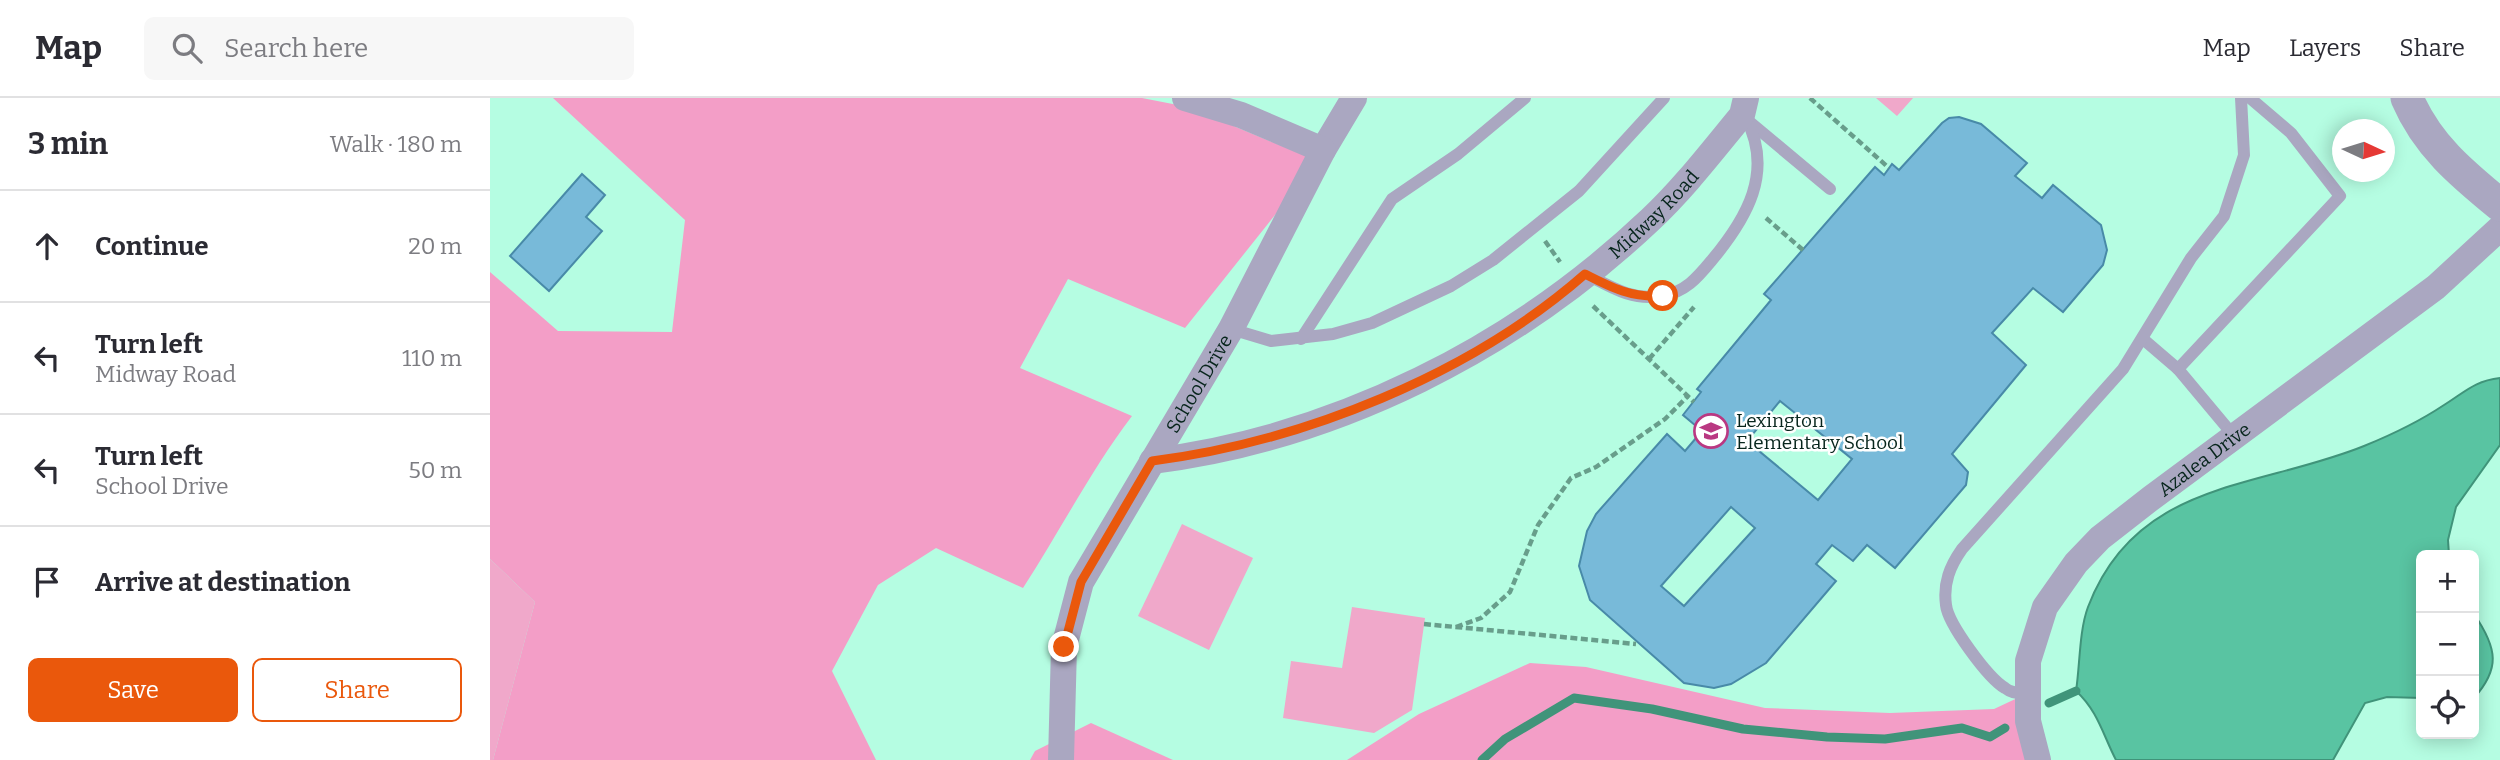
<!DOCTYPE html>
<html lang="en">
<head>
<meta charset="utf-8">
<style>
	:root { --surface:#fff; --page:#f7f7f7; --text:#2b2b33; --muted:#7c7c81; --line:#e1e1e2; --accent:#ea580c }
	body { margin:0; font-family:Bitter,serif; background:var(--page); color:var(--text) }
	.controls { position:absolute; right:21px; bottom:21px; display:grid; overflow:hidden; border-radius:10px; box-shadow:0 4px 18px #0003 }
	.controls button { width:63px; height:63px; display:grid; place-items:center; padding:0; border:0; border-bottom:2px solid var(--line); background:var(--surface); color:var(--text); font:35px sans-serif }
	.compass { position:absolute; left:1842px; top:21px; width:63px; height:63px; border-radius:50%; background:var(--surface); box-shadow:0 4px 18px #0003; rotate:94deg }
	.stop { position:absolute; width:21px; height:21px; margin:-16px; border:5px solid #ea580c; border-radius:50%; background:#fff }
	.stop.end { background:#ea580c; border-color:#fff; box-shadow:0 2px 7px #0008 }
	.list { margin:0; padding:0; list-style:none }
	h2 { display:flex; justify-content:space-between; align-items:center; height:91px; margin:0; padding:0 28px; font-size:30px }
	h2 small { font-size:23px; font-weight:400; color:var(--muted) }
	.list li { display:grid; grid-template-columns:46px 1fr auto; gap:21px; align-items:center; box-sizing:border-box; height:112px; padding:0 28px; border-top:2px solid var(--line) }
	.list b { display:block; font-size:26px; white-space:nowrap }
	.list p { margin:0; font-size:23px; white-space:nowrap; color:var(--muted) }
	.list em { font-size:23px; font-style:normal; color:var(--muted) }
	.actions { display:flex; gap:14px; padding:21px 28px }
	.actions a { flex:1; padding:16px 0; border:2px solid var(--accent); border-radius:10px; text-align:center; font-size:24px; color:var(--accent) }
	.actions .main { background:var(--accent); color:#fff }
	.icon { flex:none; width:38px; height:38px; fill:none; stroke:currentColor; stroke-width:2; stroke-linecap:round; stroke-linejoin:round }
	.map { position:relative; flex:none; width:2010px; height:662px; overflow:hidden }
	header { display:flex; align-items:center; gap:42px; box-sizing:border-box; height:98px; padding:0 35px; background:var(--surface); border-bottom:2px solid var(--line) }
	header strong { font-size:33px }
	nav { display:flex; gap:38px; margin-inline-start:auto; font-size:24px }
	.search { width:490px; height:63px; background:var(--page); display:flex; align-items:center; gap:18px; box-sizing:border-box; padding:0 24px; border-radius:10px; color:var(--muted); font-size:26px }
	main { display:flex }
	aside { flex:1; background:var(--surface) }
	.map>svg:first-child { display:block }
	.green { fill:#f0a8ca }
	.forest { fill:#f39ec7 }
	.water { fill:#59c4a2; stroke:#40947a; stroke-width:2 }
	.lines { fill:none; stroke-linecap:round; stroke-linejoin:round }
	.stream { stroke:#40947a; stroke-width:9 }
	.building { fill:#78bad9; stroke:#488aa8; stroke-width:2; fill-rule:evenodd }
	.path { stroke:#689e8b; stroke-width:4.5; stroke-dasharray:7 3.5; stroke-linecap:butt }
	.service { stroke:#aaa7c1; stroke-width:12 }
	.minor { stroke:#aaa7c1; stroke-width:26 }
	.tertiary { stroke:#aaa7c1; stroke-width:33 }
	.route { stroke:#ea580c; stroke-width:9 }
	.labels { text-anchor:middle; dominant-baseline:central; stroke-width:5; stroke-linejoin:round; paint-order:stroke }
	.street-label { font-size:19px; fill:#07251c; stroke:#fff }
	.poi-label { font-size:19px; fill:#07251c; stroke:#fff; text-anchor:start }
</style>
</head>
<body>
<header>
<strong>Map</strong>
<div class="search"><svg class="icon" aria-label="search" viewBox="0 0 24 24"><circle cx="10" cy="10" r="6"/><path d="M15 15l6 6"/></svg>Search here</div>
<nav><a>Map</a><a>Layers</a><a>Share</a></nav>
</header>
<main>
<aside>
<h2>3 min<small>Walk · 180 m</small></h2>
<ul class="list">
<li><svg class="icon" aria-label="ahead" viewBox="0 0 24 24"><path d="M12 20V5M6 11l6-6 6 6"/></svg><div><b>Continue</b></div><em>20 m</em></li>
<li><svg class="icon" aria-label="left" viewBox="0 0 24 24"><path d="M17 20v-9H6M10 6l-5 5 5 5"/></svg><div><b>Turn left</b><p>Midway Road</p></div><em>110 m</em></li>
<li><svg class="icon" aria-label="left" viewBox="0 0 24 24"><path d="M17 20v-9H6M10 6l-5 5 5 5"/></svg><div><b>Turn left</b><p>School Drive</p></div><em>50 m</em></li>
<li><svg class="icon" aria-label="arrive" viewBox="0 0 24 24"><path d="M6 21V4h12l-3 4 3 4H6"/></svg><div><b>Arrive at destination</b></div></li>
</ul>
<div class="actions"><a class="main">Save</a><a>Share</a></div>
</aside>
<div class="map">
<svg width="2010" height="662" viewBox="0 0 2010 662">
	<rect width="100%" height="100%" fill="#b5fde2"/>
	<!-- green -->
	<g class="green">
		<path d="M1386 0H1423L1407 18Z"/>
		<path d="M692 426 763 460 719 552 648 518Z"/>
		<path d="M0 461 45 504 3 662H0Z"/>
		<path d="M862 509 935 520 922 612 884 635 793 620 801 563 852 570Z"/>
	</g>
	<!-- forest -->
	<g class="forest">
		<path d="M63 0H652L698 9 828 63 695 230 578 181 530 270 642 318C601 372 570 433 533 490L446 450 388 487 342 573 386 662H3L45 504 0 461V174L68 233 182 234 195 122Z"/>
		<path d="M1040 565 1096 569 1275 610 1400 615 1504 611 1536 596 1548 662H857L929 616Z"/>
		<path d="M601 625 683 662H540L545 653Z"/>
	</g>
	<!-- water -->
	<g class="water">
		<path d="M2010 280V347L1966 409 1958 442 1959 457H1931V600L1897 599 1875 605 1843 662H1626C1613 637 1608 613 1586 593 1590 568 1589 533 1598 509 1646 382 1768 391 1874 348 1901 337 1930 323 1954 307 1975 294 1984 283 2010 280Z"/>
		<path d="M1984 516C2008 551 2010 571 1984 600Z"/>
	</g>
	<g class="lines">
		<!-- stream -->
		<g class="stream">
			<path d="M1559 605 1586 593"/>
			<path d="M992 662 1015 641 1084 600 1162 611 1253 631 1337 639 1395 641 1472 630 1500 639 1515 630"/>
		</g>
	</g>
	<!-- building -->
	<g class="building">
		<path d="M1469 19 1491 26 1537 65 1525 78 1552 100 1563 87 1611 127 1617 152 1613 167 1573 214 1543 190 1502 235 1536 267 1462 356 1478 374 1476 387 1405 470 1377 447 1363 463 1342 447 1326 466 1346 483 1276 565 1241 586 1224 590 1194 585 1100 502 1089 468 1097 433 1106 416 1177 336 1195 353 1212 333 1193 317 1211 294 1207 291 1281 202 1274 196 1385 69 1394 77 1402 66 1409 72 1452 25 1459 20ZM1290 303 1362 361 1328 402 1257 343ZM1241 409 1265 430 1194 508 1171 488Z"/>
		<path d="M92 76 115 97 96 119 112 133 59 193 20 158Z"/>
	</g>
	<g class="lines">
		<!-- path -->
		<g class="path">
			<path d="M1320 0 1399 70"/>
			<path d="M1276 120 1313 152"/>
			<path d="M1055 143 1070 164"/>
			<path d="M1103 208 1204 304"/>
			<path d="M1159 261 1204 209"/>
			<path d="M934 526 1146 546"/>
			<path d="M966 529 991 520 1020 494 1048 427 1081 380 1106 369 1175 321 1198 298"/>
		</g>
		<!-- service -->
		<g class="service">
			<path d="M1261 25 1340 91"/>
			<path d="M1096 176C1121 189 1142 203 1171 198 1195 195 1208 179 1222 162 1257 120 1284 74 1256 20"/>
			<path d="M741 231 781 243 843 236 882 225 961 188 1003 162 1089 93 1174 0"/>
			<path d="M811 241 902 101 968 56 1035 0"/>
			<path d="M1653 241 1688 271 1744 338"/>
			<path d="M1688 271 1850 98 1801 35 1760 0"/>
			<path d="M1536 596C1528 595 1521 595 1515 590 1498 580 1458 526 1456 507 1453 485 1460 468 1472 451L1633 271 1701 160 1734 118 1754 57 1751 0"/>
		</g>
		<!-- minor -->
		<g class="minor">
			<path d="M833 52 864 0"/>
			<path id="s1" d="M662 363C847 340 1025 250 1161 121 1194 90 1223 52 1252 17L1256 0"/>
			<path id="s2" d="M571 662 574 549 591 484 741 231 833 52 751 17 695 0"/>
			<path id="s3" d="M1548 662 1538 623V563L1555 509 1586 465 1610 440 1660 401 1946 189 2010 130"/>
		</g>
		<!-- tertiary -->
		<path class="tertiary" d="M1917 0C1937 47 1971 75 2010 107"/>
	</g>
	<g class="lines">
		<!-- route -->
		<path class="route" d="M574 549 591 484 662 363C812 344 980 277 1095 176 1122 190 1142 200 1173 198"/>
	</g>
	<!-- icons -->
	<defs>
		<g id="school-ring" transform="scale(1.75)"><circle r="9.5" fill="#fff" stroke="#ba3882" stroke-width="1.5"/><path d="M0-5L7-2L0 1L-7-2ZM-4 1L0 2.5L4 1V4Q0 6-4 4Z" fill="#ba3882"/></g>
	</defs>
	<g fill-rule="evenodd">
		<use href="#school-ring" x="1221" y="333"/>
	</g>
	<g class="labels">
		<!-- street labels -->
		<g class="street-label">
			<text stroke="none"><textPath href="#s1" startOffset="569">Midway Road</textPath></text>
			<text stroke="none"><textPath href="#s2" startOffset="411">School Drive</textPath></text>
			<text stroke="none"><textPath href="#s3" startOffset="376">Azalea Drive</textPath></text>
		</g>
		<!-- poi labels -->
		<g class="poi-label">
			<text x="1246" y="322">Lexington<tspan x="1246" dy="22">Elementary School</tspan></text>
		</g>
	</g>
</svg>
<div class="controls">
<button>+</button>
<button>−</button>
<button><svg class="icon" aria-label="locate" viewBox="0 0 24 24"><circle cx="12" cy="12" r="6"/><path d="M12 2v4M12 18v4M2 12h4M18 12h4"/></svg></button>
</div>
<svg class="compass" viewBox="-18 -18 36 36"><path d="M0-13l5 13h-10z" fill="#e53935"/><path d="M0 13l5-13h-10z" fill="#7c7c81"/></svg>
<div class="stop" style="left:1173px;top:198px"></div>
<div class="stop end" style="left:574px;top:549px"></div>
</div>
</main>
</body>
</html>
